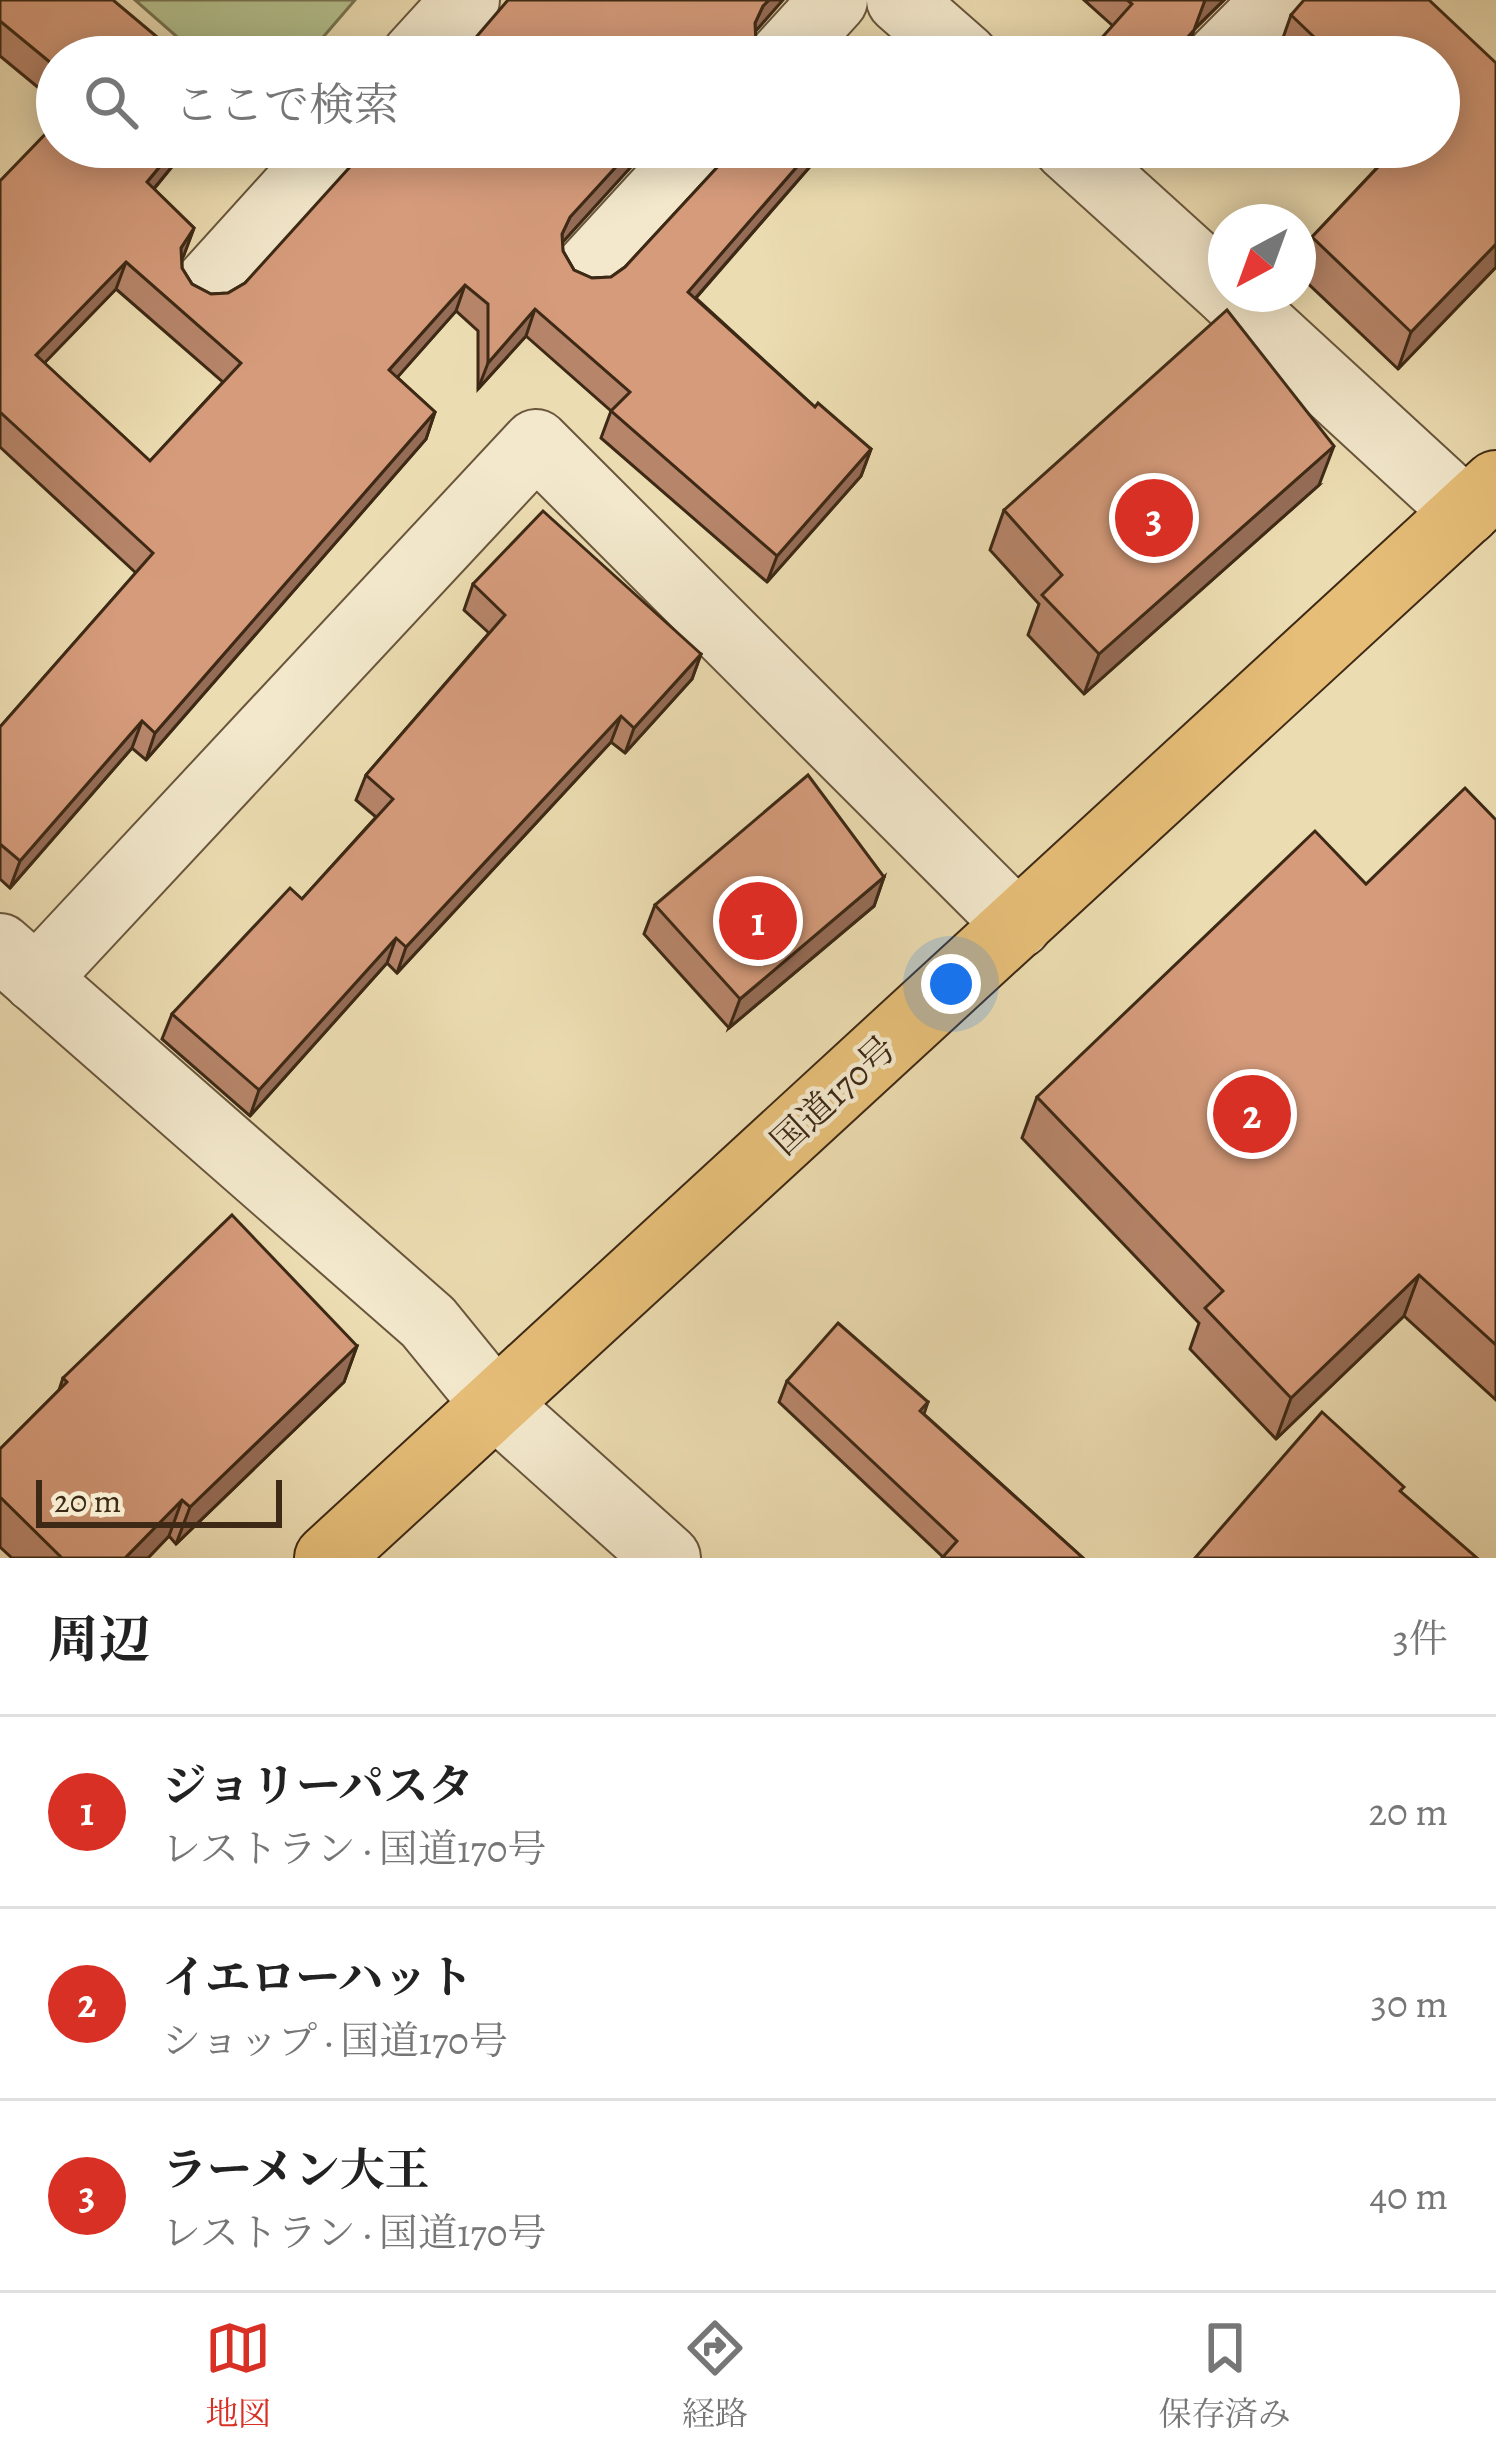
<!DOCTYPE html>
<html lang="ja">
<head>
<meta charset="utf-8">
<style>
	:root { --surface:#fff; --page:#f2f2f2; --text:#222; --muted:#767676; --line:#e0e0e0; --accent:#d93025 }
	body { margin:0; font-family:Alegreya,"Noto Serif JP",serif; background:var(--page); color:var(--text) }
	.compass { position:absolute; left:1208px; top:204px; width:108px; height:108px; border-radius:50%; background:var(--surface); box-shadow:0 6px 30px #0003; rotate:221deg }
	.scale { position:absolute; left:36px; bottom:30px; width:246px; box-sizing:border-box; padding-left:12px; border:6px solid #3d2915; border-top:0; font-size:33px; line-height:42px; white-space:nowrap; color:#3d2915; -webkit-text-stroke:9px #f3e8cc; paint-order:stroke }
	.you { position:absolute; left:951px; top:984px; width:42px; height:42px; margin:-30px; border:9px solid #fff; border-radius:50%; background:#1a73e8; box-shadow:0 0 0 18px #1a73e833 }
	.badge { display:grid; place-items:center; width:78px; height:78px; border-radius:50%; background:var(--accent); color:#fff; font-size:39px; font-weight:700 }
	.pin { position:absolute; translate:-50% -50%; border:6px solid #fff; box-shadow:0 3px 12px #0006 }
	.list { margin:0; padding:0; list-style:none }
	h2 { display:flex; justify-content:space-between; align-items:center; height:156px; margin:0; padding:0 48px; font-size:51px }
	h2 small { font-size:39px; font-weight:400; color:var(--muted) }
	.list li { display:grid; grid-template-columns:78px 1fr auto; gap:36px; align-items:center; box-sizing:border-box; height:192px; padding:0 48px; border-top:3px solid var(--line) }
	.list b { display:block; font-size:45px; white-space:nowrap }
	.list p { margin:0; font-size:39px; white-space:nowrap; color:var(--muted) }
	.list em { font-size:39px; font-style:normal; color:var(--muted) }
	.icon { flex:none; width:66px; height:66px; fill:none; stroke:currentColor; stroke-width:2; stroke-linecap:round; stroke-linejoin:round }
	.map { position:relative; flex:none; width:1496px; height:1558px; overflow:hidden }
	.search { position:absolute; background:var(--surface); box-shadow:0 6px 30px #0003; left:36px; right:36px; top:36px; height:132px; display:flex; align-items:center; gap:30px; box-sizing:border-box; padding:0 42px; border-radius:66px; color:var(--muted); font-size:45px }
	.sheet { height:732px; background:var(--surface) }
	nav { display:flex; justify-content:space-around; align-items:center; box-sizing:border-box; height:168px; border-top:3px solid var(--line); background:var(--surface); font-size:33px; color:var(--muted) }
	nav a { display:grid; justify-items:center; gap:6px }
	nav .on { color:var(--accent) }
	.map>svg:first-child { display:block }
	.green { fill:#b4c18e; stroke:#787552; stroke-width:3 }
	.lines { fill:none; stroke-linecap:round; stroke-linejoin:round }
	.minor-casing { stroke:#69563c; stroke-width:70 }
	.highway-casing { stroke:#3d2915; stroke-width:70 }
	.minor { stroke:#f3e8cc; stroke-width:66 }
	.highway { stroke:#e6be78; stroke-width:66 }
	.wall { fill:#b7856a; stroke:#3d2915; stroke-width:3; fill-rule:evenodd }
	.shaded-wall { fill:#956c56; stroke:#3d2915; stroke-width:3 }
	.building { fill:#d59b7b; stroke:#3d2915; stroke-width:3; fill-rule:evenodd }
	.labels { text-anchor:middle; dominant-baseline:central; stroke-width:9; stroke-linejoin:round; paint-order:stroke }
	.street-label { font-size:36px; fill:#3d2915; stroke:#f3e8cc }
</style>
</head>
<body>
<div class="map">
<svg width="1496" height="1558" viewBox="0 0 1496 1558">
	<rect width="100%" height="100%" fill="#ecdcb1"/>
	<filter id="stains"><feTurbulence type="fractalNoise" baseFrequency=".00167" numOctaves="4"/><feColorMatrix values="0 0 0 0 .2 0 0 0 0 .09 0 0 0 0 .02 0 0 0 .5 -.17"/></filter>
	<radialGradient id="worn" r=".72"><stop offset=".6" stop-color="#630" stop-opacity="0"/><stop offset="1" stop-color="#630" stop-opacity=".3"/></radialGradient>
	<!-- green -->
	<path class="green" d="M135 0H355L306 57H200Z"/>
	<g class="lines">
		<!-- minor casing -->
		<g class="minor-casing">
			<g id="minor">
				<path d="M900 0 965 57"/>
				<path d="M414 57 466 0"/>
				<path d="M782 57 834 0"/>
				<path d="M1220 57 1277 0"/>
				<path d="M1067 147 1226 291"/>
				<path d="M589 268 700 147"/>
				<path d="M208 284 332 147"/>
				<path d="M1229 294 1466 512"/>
				<path d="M0 947 428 1322 495 1404 667 1558"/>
				<path d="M36 979 536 443 1018 925"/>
			</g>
		</g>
		<!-- highway casing -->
		<g class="highway-casing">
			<path id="highway" d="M328 1558 1496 484"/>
		</g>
		<!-- minor -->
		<use href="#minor" class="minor"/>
		<!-- highway -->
		<use href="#highway" class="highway"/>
	</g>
	<!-- wall -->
	<g class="wall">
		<path d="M0 0 57 57V103L0 56Z"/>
		<path d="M1084 0H1224L1194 30 1184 57H1093L1098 42 1113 26Z"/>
		<path d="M1291 15 1496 63V267L1398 369 1298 274 1312 237 1388 156 1378 147H1439V57H1283L1278 52Z"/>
		<path d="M57 147H188L154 189 194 228 182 259V268L192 284 211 294 228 293 245 283 377 151 649 147 562 242 563 251 574 270 592 278 611 277 625 267 736 147H827L696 298 815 407 871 449 861 476 767 582 601 438 611 411 526 336 478 389V331L456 311 397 377 435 412 426 439 146 760 132 748 10 888 0 879V727L136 573 0 447V181ZM116 289 223 382 150 461 44 363Z"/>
		<path d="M1319 485 1084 694 1028 635 1039 604 990 550 1004 510Z"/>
		<path d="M473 584 701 654 692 679 625 753 611 742 397 973 387 963 250 1116 162 1039 172 1014 302 899 376 817 356 800 366 775 489 633 464 610Z"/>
		<path d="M1496 820V1400L1404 1316 1276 1439 1190 1349 1199 1323 1022 1138 1037 1097 1366 884Z"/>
		<path d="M884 877 874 906 729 1028 644 934 655 905Z"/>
		<path d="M357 1346 344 1382 176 1544 169 1536 148 1558H12L0 1547V1449L59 1390 63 1378Z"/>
		<path d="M787 1381 928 1402 924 1414 1083 1558 943 1557 779 1402Z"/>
	</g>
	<!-- shaded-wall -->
	<g class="shaded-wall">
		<path d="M769 0H783L754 33 755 23 763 6Z"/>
		<path d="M1205 0H1224L1193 30Z"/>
		<path d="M1194 30 1184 57H1170Z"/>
		<path d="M176 147H188L137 209 147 182Z"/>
		<path d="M634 147H649L561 244 562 234 570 217Z"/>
		<path d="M814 147H827L678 318 688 292Z"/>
		<path d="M194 228 184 255 172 275 181 248Z"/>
		<path d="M1496 244V267L1398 369 1411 332Z"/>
		<path d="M126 262 116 289 26 382 36 355Z"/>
		<path d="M465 285 456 311 380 397 389 370Z"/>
		<path d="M535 309 526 336 478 389 488 363Z"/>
		<path d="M435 412 426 439 146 760 155 733Z"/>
		<path d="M1334 446 1319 485 1084 694 1099 654Z"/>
		<path d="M871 449 861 476 767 582 777 556Z"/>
		<path d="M701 654 692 679 625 753 634 728Z"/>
		<path d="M621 716 611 742 397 973 406 947Z"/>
		<path d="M142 721 132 748 10 888 20 861Z"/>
		<path d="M884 877 874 906 729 1028 740 999Z"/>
		<path d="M396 938 387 963 250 1116 259 1090Z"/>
		<path d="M1419 1275 1404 1316 1276 1439 1291 1398Z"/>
		<path d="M357 1346 344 1382 176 1544 190 1507Z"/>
		<path d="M182 1500 169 1536 148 1558H125Z"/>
	</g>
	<!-- building -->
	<g class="building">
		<path d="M0 0H113L181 57H57V68L0 21Z"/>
		<path d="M508 0H769L763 6 755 23 756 43 766 57H459Z"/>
		<path d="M1127 0H1205L1194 30 1170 57H1115L1098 42 1132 4Z"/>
		<path d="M1304 0H1429L1496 63V244L1411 332 1312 237 1397 147H1439V57H1335L1291 15Z"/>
		<path d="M835 38 856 57H813Z"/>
		<path d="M57 122V147H176L147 182 194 228 181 248 182 268 192 284 211 294 228 293 245 283 368 147H373L377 151 381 147H634L570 217 562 234 563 251 574 270 592 278 611 277 625 267 736 147H814L688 292 815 407 818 403 871 449 777 556 611 411 630 392 535 309 488 363V304L465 285 389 370 435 412 155 733 142 721 20 861 0 844V727L153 553 0 412V181ZM126 262 241 363 150 461 36 355Z"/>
		<path d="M1227 310 1334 446 1099 654 1042 595 1062 575 1004 510Z"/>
		<path d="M543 511 701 654 634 728 621 716 406 947 396 938 259 1090 172 1014 290 888 302 899 393 799 366 775 505 615 473 584Z"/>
		<path d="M808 775 884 877 740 999 655 905Z"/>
		<path d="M1465 788 1496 820V1345L1419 1275 1291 1398 1205 1308 1223 1291 1037 1097 1315 831 1366 884Z"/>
		<path d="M232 1215 357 1346 190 1507 182 1500 125 1558H62L0 1497V1449L67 1382 63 1378Z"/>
		<path d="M838 1323 928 1402 920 1411 1083 1558H942L957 1541 787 1381Z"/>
		<path d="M1322 1412 1404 1487 1400 1491 1477 1558H1195Z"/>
	</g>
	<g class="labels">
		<!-- street labels -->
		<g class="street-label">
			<text transform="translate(833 1095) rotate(-43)">国道170号</text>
		</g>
	</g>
	<rect width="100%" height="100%" filter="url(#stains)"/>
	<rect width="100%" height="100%" fill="url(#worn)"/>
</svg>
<svg class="compass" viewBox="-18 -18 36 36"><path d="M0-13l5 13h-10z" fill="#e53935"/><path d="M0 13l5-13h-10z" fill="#767676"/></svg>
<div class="scale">20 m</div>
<div class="you"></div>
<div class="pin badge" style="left:758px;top:921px">1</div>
<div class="pin badge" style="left:1252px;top:1114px">2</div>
<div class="pin badge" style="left:1154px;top:518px">3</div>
<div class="search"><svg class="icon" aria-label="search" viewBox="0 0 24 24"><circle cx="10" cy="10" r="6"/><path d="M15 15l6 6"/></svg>ここで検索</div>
</div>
<section class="sheet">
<h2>周辺<small>3件</small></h2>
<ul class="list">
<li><span class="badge">1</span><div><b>ジョリーパスタ</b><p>レストラン · 国道170号</p></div><em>20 m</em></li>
<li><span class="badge">2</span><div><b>イエローハット</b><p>ショップ · 国道170号</p></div><em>30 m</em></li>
<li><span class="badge">3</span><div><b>ラーメン大王</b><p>レストラン · 国道170号</p></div><em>40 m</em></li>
</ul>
</section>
<nav>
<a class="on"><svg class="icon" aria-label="map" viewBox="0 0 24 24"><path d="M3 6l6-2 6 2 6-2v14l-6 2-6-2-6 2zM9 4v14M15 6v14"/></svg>地図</a>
<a><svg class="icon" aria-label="directions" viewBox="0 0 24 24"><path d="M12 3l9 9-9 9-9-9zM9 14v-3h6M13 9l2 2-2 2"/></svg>経路</a>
<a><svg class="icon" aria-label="saved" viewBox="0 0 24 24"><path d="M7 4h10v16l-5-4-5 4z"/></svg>保存済み</a>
</nav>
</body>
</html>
